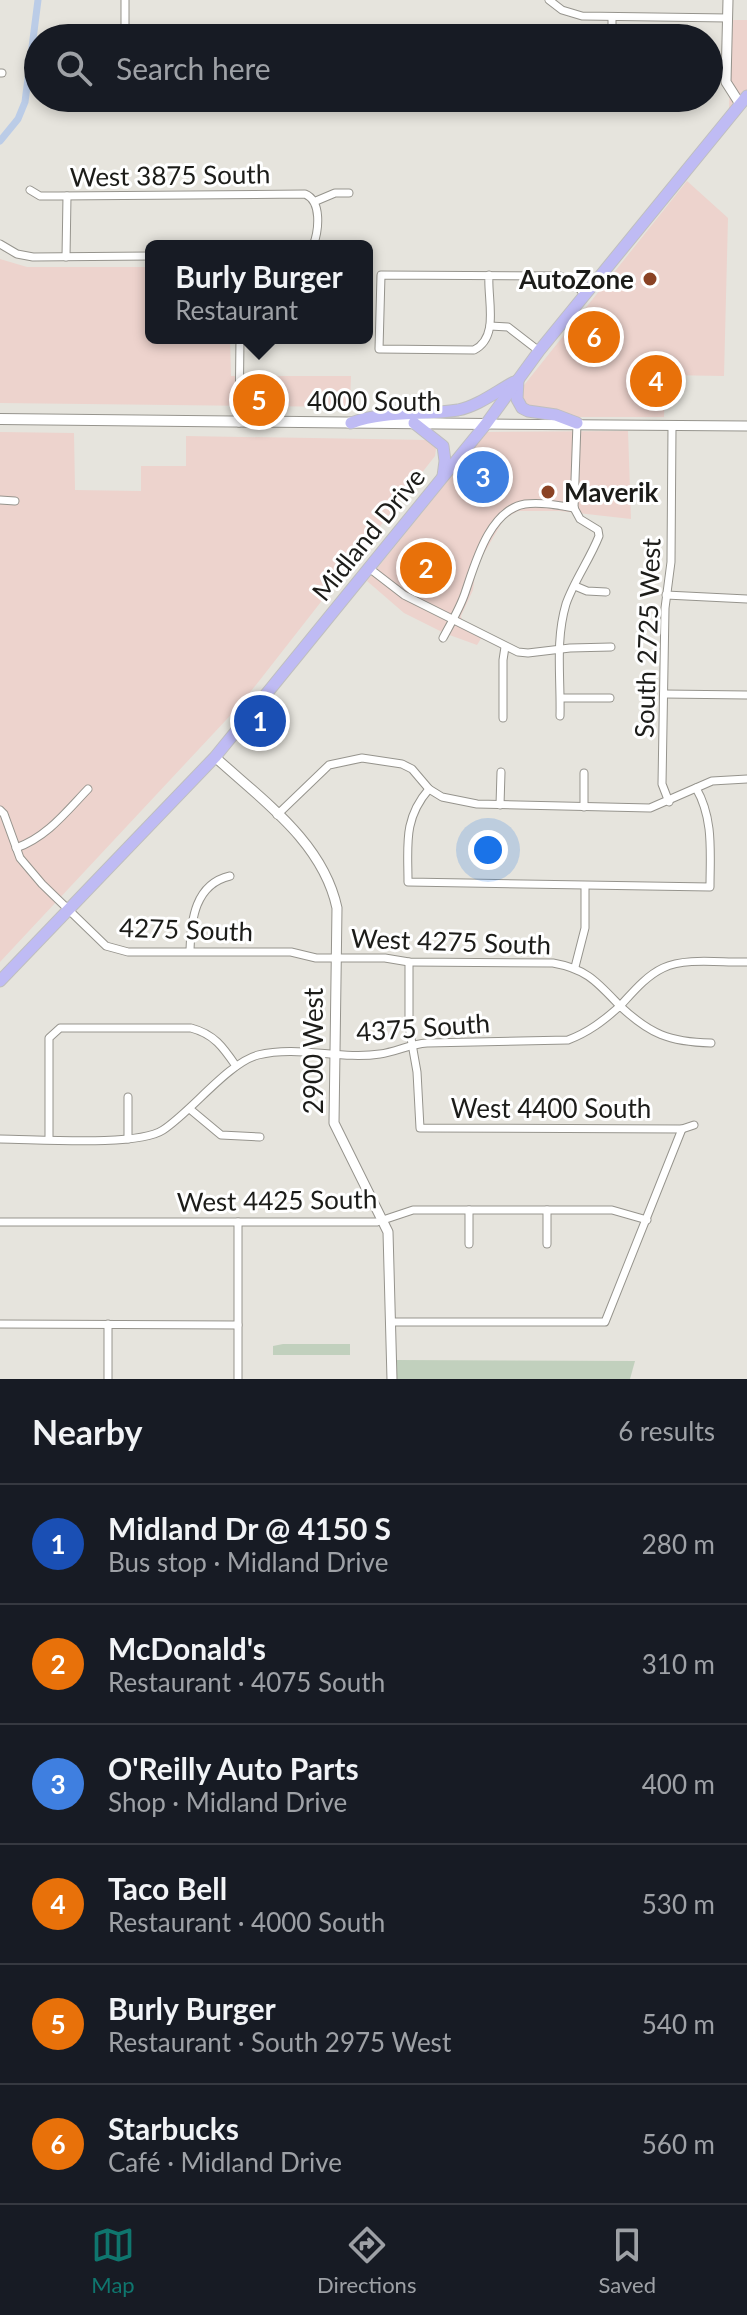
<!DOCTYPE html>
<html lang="en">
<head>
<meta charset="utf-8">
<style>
	:root { --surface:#171b24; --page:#20242c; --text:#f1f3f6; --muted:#9ea1a6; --line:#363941; --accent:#0f766e }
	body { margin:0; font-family:Lato,sans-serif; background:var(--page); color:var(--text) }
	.you { position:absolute; left:488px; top:850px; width:28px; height:28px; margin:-20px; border:6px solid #fff; border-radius:50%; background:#1a73e8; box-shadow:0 0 0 12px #1a73e833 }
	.badge { display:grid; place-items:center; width:52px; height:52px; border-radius:50%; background:var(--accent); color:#fff; font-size:26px; font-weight:700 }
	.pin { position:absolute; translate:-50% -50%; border:4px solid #fff; box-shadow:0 2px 8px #0006 }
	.popup { position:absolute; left:145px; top:240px; width:228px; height:104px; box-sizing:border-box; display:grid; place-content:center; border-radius:12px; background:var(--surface); filter:drop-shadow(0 2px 6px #0005); font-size:26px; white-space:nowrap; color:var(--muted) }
	.popup b { font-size:30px; color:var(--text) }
	.popup::after { content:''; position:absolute; left:50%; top:100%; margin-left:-16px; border:16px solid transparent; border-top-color:var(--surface) }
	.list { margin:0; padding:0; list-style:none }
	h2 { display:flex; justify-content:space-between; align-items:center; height:104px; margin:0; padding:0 32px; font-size:34px }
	h2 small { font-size:26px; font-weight:400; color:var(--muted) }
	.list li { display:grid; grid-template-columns:52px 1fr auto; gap:24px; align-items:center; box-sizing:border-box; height:120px; padding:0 32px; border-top:2px solid var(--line) }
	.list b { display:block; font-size:30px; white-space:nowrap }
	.list p { margin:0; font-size:26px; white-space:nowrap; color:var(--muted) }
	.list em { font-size:26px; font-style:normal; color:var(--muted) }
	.icon { flex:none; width:44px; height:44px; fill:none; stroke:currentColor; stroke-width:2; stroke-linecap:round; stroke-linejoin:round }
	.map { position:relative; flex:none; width:747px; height:1379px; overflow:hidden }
	.search { position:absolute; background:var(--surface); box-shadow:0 4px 12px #0003; left:24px; right:24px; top:24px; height:88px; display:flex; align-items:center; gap:20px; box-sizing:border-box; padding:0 28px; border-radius:44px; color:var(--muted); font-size:30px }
	.sheet { height:824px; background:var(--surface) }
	nav { display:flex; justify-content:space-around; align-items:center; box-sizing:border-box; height:112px; border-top:2px solid var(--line); background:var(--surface); font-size:22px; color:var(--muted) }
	nav a { display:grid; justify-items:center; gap:4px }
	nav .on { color:var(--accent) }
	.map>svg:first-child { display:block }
	.commercial { fill:#edd3cd }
	.green { fill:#c1d0bd }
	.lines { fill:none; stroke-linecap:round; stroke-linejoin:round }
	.canal { stroke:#bbcce7; stroke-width:7 }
	.minor-casing { stroke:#96948d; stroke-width:9 }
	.tertiary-casing { stroke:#96948d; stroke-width:11 }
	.secondary-casing { stroke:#96948d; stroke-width:12 }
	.primary-casing { stroke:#bfbfbf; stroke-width:13 }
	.minor { stroke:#fff; stroke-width:7 }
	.tertiary { stroke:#fff; stroke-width:9 }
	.secondary { stroke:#fff; stroke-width:10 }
	.primary { stroke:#bfbbf4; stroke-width:11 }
	.poi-dot { fill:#8a4224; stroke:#fff; stroke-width:3 }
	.labels { text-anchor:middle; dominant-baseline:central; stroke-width:6; stroke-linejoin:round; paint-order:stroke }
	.street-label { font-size:26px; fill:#1c1c19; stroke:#fff }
	.poi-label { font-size:26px; font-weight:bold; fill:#1c1c19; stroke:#fff; text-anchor:end }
</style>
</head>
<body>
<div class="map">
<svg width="747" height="1379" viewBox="0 0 747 1379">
	<rect width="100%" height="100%" fill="#e6e4dd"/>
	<!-- commercial -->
	<g class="commercial">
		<path d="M731 20H747V92L729 111Z"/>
		<path d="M687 181 728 218 724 376 665 375 664 417H526L513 399Z"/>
		<path d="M0 259 27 267H151V338H230L231 376H351L350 407 0 403Z"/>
		<path d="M628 431 631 519 560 511H518L504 519 483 555 475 574 473 590 461 616 462 620 485 632 477 645 444 633 404 613 367 581 487 432Z"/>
		<path d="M0 432 74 433 75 490 141 491V466H186V436L428 440 433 443 436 449 435 456 241 704 0 962Z"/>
	</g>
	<!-- green -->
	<g class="green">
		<path d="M283 1344H350V1355H273V1346Z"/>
		<path d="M394 1360 635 1361 630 1379H395Z"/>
	</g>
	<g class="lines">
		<!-- canal -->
		<path class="canal" d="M0 141 18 119 25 102 38 0"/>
		<!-- minor casing -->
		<g class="minor-casing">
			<g id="minor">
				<path d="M549 0 562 10 582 16 728 18"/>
				<path d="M125 38V0"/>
				<path d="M612 38V18"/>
				<path d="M0 73H2"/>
				<path d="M124 98 429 102 498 107H593L608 98"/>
				<path d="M30 190 40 196H58L305 194C322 201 319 230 313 246"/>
				<path d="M316 201 335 193H349"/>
				<path d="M0 244 17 254 33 257 151 256"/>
				<path d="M66 257 67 196"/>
				<path d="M489 275C487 299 500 337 474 350L379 349 381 275 560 276 574 283 585 295"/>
				<path d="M490 326 508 327 539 351"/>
				<path d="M239 423 240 338"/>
				<path d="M0 500 15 501"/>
				<path d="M574 508 577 423"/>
				<path d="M369 568 404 595 518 652 528 653 570 648 611 647"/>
				<path d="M575 586 587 591 606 592"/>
				<path d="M666 595 747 599"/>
				<path d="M443 638C451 623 460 608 465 593 475 564 489 510 525 504 540 502 559 505 574 508"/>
				<path d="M664 694 747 695"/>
				<path d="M561 698H610"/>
				<path d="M560 716C561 678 555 641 566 604 574 581 590 559 599 536L598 530 580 519 574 508"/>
				<path d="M503 718V660L505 647"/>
				<path d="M429 789C403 819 408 845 408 882L710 887C710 853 714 819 696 788"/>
				<path d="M669 802 662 784 665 608 671 562 672 427"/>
				<path d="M500 805 501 772"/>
				<path d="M584 807V773"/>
				<path d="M0 810 4 814 20 858 42 884 106 946 128 952H291L316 958H385L409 962 553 963C587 969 597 982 620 1006 633 992 646 976 663 968 686 957 722 963 747 962"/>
				<path d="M277 815 329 765 362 758 402 764 412 769 429 789 442 797 477 804 650 808 712 781 747 779"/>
				<path d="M16 848C47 837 66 812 88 789"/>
				<path d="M190 950C191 920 195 884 230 876"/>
				<path d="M409 962V1027L417 1072 420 1128 682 1129 694 1125"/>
				<path d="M575 967 585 928V886"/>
				<path d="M128 1097V1139"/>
				<path d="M191 1110 221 1135 260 1137"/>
				<path d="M0 1139C35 1139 137 1147 163 1130 192 1111 228 1063 258 1055 298 1045 340 1060 380 1054 396 1052 410 1044 427 1043L568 1040C589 1032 603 1021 620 1006 650 1034 669 1042 711 1043"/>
				<path d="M49 1139V1038L60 1028H191C214 1034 223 1047 236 1066"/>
				<path d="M469 1210V1244"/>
				<path d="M547 1210V1244"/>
				<path d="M0 1222H377L413 1210H612L647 1220"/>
				<path d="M238 1222V1379"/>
				<path d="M390 1322H605L682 1129"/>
				<path d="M0 1324 238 1325"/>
				<path d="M108 1379V1324"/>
			</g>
		</g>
		<!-- tertiary casing -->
		<g class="tertiary-casing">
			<g id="tertiary">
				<path d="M728 0 726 82 740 104"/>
				<path d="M486 424 747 426"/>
				<path d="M215 757C262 800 323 842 337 908L334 1123 388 1232 392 1379"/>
			</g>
		</g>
		<!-- secondary casing -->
		<g class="secondary-casing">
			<path id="secondary" d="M0 419 486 424"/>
		</g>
		<!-- primary casing -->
		<g class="primary-casing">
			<g id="primary">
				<path d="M518 380 517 399 522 408 528 411 556 415 577 423"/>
				<path d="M351 423C386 410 422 416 458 410 478 406 497 391 514 382"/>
				<path d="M414 423 443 446 445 461 443 476"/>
				<path d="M0 981 215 757 486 424 539 351 747 96"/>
			</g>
		</g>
		<!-- minor -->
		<use href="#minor" class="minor"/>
		<!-- tertiary -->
		<use href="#tertiary" class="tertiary"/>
		<!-- secondary -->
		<use href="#secondary" class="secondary"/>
		<!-- primary -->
		<use href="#primary" class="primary"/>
	</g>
	<!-- markers -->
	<g class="poi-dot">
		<circle cx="650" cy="279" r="8"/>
		<circle cx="548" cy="492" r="8"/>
	</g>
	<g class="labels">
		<!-- street labels -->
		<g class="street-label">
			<text transform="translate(170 175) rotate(-1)">West 3875 South</text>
			<text x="374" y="401">4000 South</text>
			<text transform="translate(368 534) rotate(-51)">Midland Drive</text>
			<text transform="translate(647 638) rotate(-88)">South 2725 West</text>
			<text transform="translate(186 929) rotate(2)">4275 South</text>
			<text transform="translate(451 941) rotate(2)">West 4275 South</text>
			<text transform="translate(423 1027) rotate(-4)">4375 South</text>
			<text transform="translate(313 1051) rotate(-90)">2900 West</text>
			<text x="551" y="1108">West 4400 South</text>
			<text transform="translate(277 1200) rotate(-1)">West 4425 South</text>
		</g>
		<!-- poi labels -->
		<g class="poi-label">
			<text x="634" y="279">AutoZone</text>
			<text x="564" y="492" text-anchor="start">Maverik</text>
		</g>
	</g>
</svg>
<div class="you"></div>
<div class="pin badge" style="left:260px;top:721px;background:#1a4fb4">1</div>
<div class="pin badge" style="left:426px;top:568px;background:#e8710a">2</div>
<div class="pin badge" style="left:483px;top:477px;background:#3f7fe0">3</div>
<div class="pin badge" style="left:656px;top:381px;background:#e8710a">4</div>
<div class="pin badge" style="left:259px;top:400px;background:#e8710a">5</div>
<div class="popup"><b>Burly Burger</b>Restaurant</div>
<div class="pin badge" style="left:594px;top:337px;background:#e8710a">6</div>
<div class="search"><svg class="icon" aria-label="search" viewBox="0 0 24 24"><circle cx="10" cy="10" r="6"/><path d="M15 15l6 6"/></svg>Search here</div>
</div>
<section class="sheet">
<h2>Nearby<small>6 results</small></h2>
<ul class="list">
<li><span class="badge" style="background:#1a4fb4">1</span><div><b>Midland Dr @ 4150 S</b><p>Bus stop · Midland Drive</p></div><em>280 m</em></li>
<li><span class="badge" style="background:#e8710a">2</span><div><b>McDonald's</b><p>Restaurant · 4075 South</p></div><em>310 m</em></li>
<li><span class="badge" style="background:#3f7fe0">3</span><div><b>O'Reilly Auto Parts</b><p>Shop · Midland Drive</p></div><em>400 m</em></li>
<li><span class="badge" style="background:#e8710a">4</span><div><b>Taco Bell</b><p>Restaurant · 4000 South</p></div><em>530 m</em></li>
<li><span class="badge" style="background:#e8710a">5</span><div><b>Burly Burger</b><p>Restaurant · South 2975 West</p></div><em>540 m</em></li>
<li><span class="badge" style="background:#e8710a">6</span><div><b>Starbucks</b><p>Café · Midland Drive</p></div><em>560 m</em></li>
</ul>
</section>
<nav>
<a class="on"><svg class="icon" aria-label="map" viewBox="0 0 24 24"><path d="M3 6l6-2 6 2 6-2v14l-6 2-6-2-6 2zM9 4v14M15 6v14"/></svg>Map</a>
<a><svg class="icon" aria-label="directions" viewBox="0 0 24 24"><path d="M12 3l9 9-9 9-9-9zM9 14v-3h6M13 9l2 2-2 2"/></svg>Directions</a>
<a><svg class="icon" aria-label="saved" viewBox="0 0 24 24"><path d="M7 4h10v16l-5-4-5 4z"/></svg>Saved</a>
</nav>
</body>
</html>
